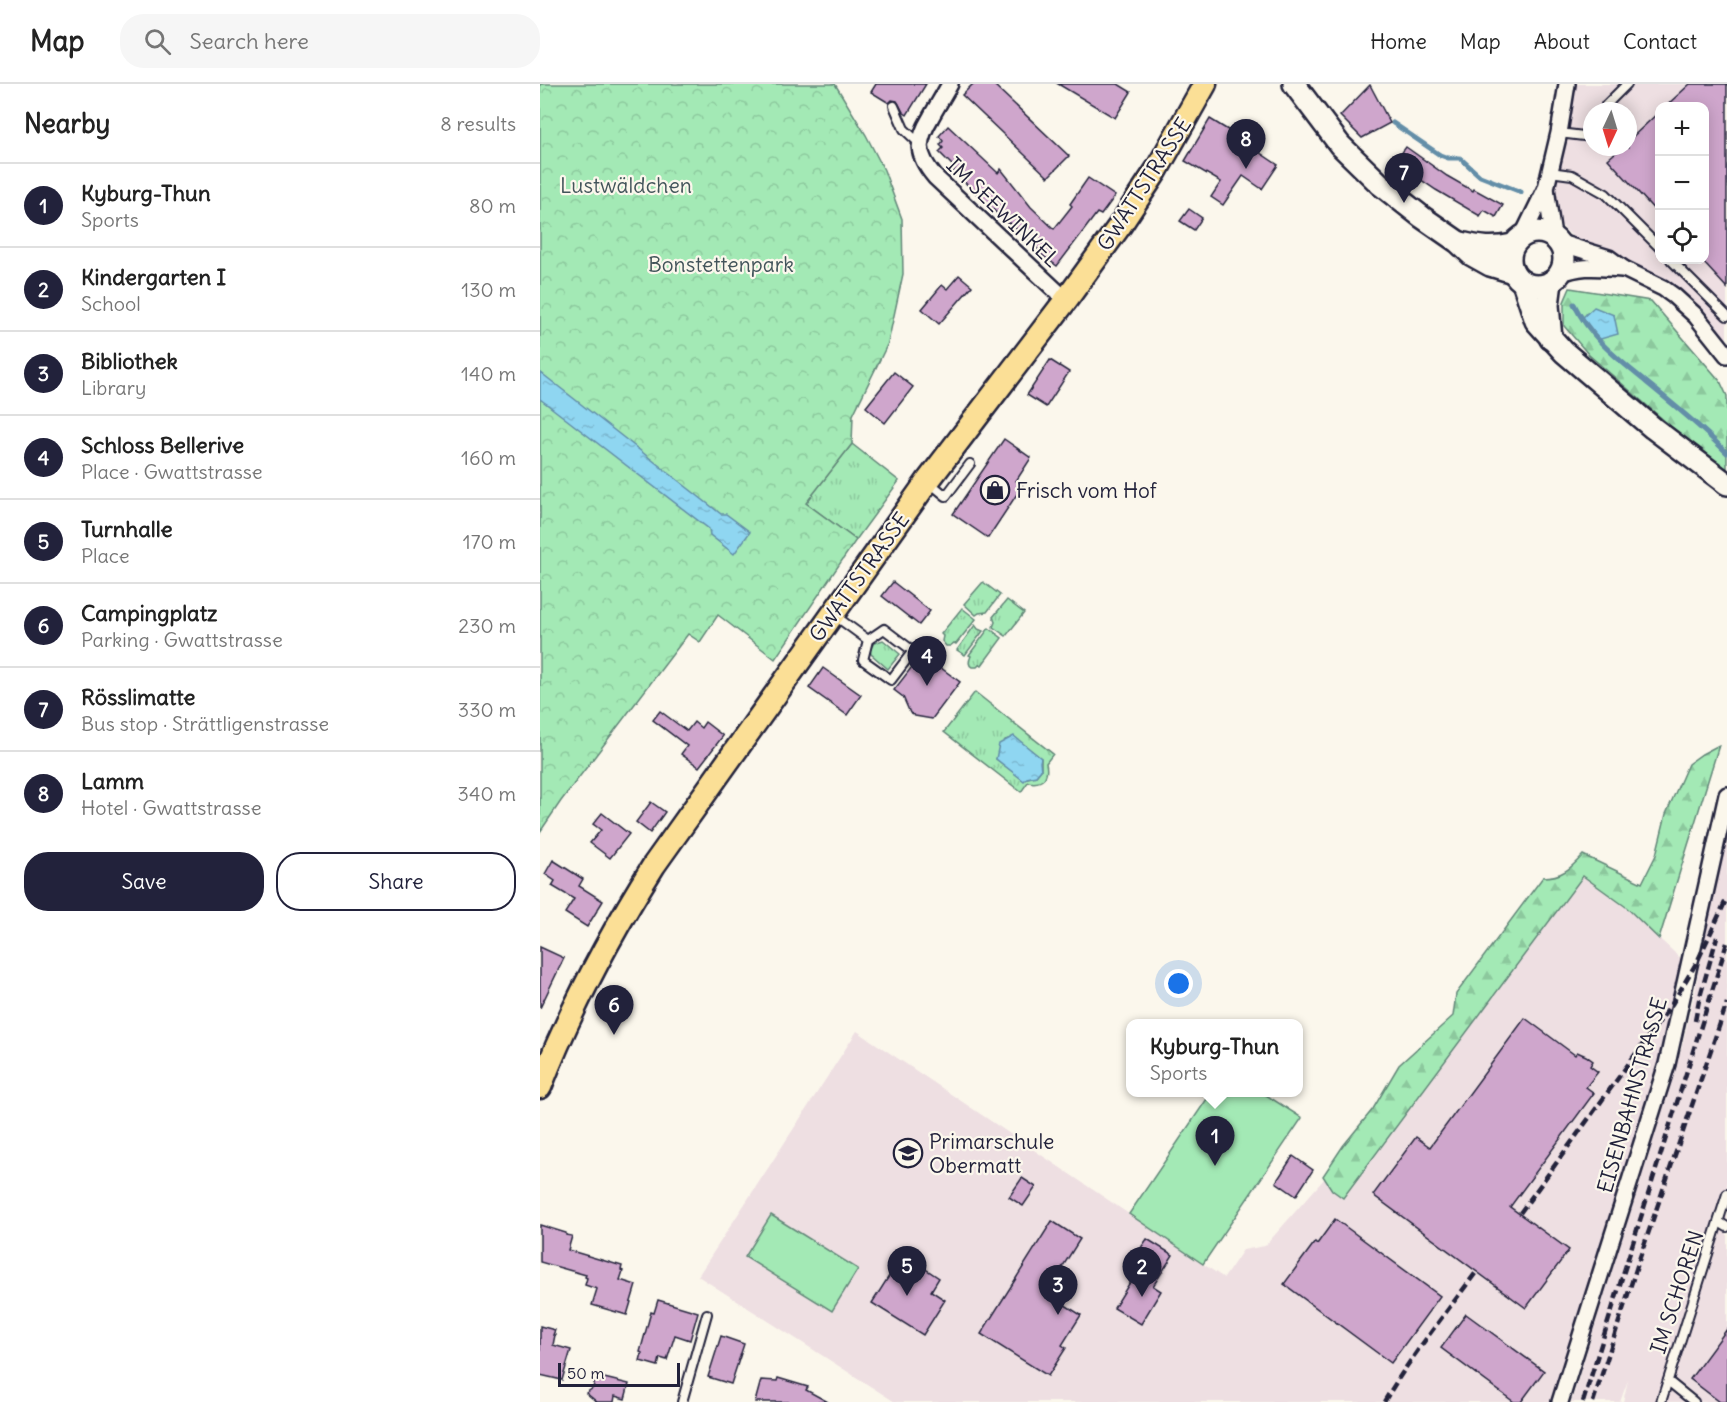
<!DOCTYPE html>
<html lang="en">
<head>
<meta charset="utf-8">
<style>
	:root { --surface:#fff; --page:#f6f6f6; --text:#222; --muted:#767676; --line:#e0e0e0; --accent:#22223b }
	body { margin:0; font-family:Delius,sans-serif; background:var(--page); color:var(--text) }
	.controls { position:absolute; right:18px; top:18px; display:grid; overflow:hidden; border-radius:12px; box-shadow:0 3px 15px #0003 }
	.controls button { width:54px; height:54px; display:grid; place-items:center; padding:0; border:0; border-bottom:2px solid var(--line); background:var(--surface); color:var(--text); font:30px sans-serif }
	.compass { position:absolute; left:1043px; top:18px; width:54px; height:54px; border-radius:50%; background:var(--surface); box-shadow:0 3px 15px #0003; rotate:184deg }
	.scale { position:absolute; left:18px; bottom:15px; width:122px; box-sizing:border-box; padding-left:6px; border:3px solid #22223b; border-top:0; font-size:16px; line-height:21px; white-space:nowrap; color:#22223b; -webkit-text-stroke:4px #fbf7ec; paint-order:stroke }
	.you { position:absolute; left:639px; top:900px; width:21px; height:21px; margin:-15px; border:4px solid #fff; border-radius:50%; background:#1a73e8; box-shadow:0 0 0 9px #1a73e833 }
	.badge { display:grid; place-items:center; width:39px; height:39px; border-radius:50%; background:var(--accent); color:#fff; font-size:20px; font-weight:700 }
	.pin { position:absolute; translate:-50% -50px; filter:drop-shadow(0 2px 3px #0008) }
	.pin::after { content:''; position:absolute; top:32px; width:21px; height:18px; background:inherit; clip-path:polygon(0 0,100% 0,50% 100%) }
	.popup { position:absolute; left:586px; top:935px; width:177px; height:78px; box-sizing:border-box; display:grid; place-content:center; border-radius:12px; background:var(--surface); filter:drop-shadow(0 2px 4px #0005); font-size:20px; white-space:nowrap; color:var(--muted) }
	.popup b { font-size:22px; color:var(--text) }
	.popup::after { content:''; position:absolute; left:50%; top:100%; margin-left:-12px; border:12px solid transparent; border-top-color:var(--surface) }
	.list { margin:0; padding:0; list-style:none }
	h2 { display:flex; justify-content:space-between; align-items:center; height:78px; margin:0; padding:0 24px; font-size:26px }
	h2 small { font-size:20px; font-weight:400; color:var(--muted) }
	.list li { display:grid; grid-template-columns:39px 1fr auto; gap:18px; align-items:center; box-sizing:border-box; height:84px; padding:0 24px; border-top:2px solid var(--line) }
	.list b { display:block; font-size:22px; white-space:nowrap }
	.list p { margin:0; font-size:20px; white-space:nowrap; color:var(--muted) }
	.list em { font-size:20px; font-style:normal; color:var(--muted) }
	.actions { display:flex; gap:12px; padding:18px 24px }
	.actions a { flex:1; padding:14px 0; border:2px solid var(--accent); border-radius:24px; text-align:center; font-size:21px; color:var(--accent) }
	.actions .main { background:var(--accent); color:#fff }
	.icon { flex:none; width:33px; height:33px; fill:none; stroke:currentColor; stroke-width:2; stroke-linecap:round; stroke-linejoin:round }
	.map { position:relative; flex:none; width:1187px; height:1318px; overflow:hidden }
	header { display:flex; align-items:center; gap:36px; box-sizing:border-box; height:84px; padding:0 30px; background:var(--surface); border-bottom:2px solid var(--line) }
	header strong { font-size:28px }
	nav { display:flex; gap:33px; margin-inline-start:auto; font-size:21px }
	.search { width:420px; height:54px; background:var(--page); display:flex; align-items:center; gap:15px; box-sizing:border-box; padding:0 21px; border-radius:24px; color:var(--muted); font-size:22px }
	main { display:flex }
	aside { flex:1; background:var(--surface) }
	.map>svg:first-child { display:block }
	.built { fill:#eedfe2; fill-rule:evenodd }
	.grass { fill:url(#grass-tufts); stroke:#628678; stroke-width:1.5; fill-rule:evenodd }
	.forest { fill:url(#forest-firs); stroke:#628678; stroke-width:1.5 }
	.park { fill:url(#park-crowns); stroke:#628678; stroke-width:1.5 }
	.pitch { fill:#a3e9b5; stroke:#628678; stroke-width:1.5 }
	.water { fill:url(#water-ripples); stroke:#638ea8; stroke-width:1.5 }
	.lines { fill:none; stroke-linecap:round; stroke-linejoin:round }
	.stream { stroke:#638ea8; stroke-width:5 }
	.building { fill:#cfa6cc; stroke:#22223b; stroke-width:1.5 }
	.service-casing { stroke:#22223b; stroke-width:12 }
	.minor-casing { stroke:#22223b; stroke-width:20 }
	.secondary-casing { stroke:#22223b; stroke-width:26 }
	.primary-casing { stroke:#22223b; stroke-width:27 }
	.service { stroke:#fbf7ec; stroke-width:8 }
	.minor { stroke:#fbf7ec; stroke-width:15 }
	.secondary { stroke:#fbf7ec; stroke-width:21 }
	.primary { stroke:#fbdf96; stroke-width:22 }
	.rail { stroke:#22223b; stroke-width:4.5; stroke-dasharray:9 4.5; stroke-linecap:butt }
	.labels { text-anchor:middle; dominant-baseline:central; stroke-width:4.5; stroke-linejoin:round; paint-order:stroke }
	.street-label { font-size:21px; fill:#22223b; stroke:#fbf7ec }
	.park-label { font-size:21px; fill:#42545a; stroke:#fbf7ec }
	.poi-label { font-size:21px; fill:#22223b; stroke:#fbf7ec; text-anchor:start }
</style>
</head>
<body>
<header>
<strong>Map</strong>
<div class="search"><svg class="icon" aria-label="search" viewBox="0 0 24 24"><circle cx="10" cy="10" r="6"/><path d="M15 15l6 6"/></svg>Search here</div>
<nav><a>Home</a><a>Map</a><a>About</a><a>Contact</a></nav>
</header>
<main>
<aside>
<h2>Nearby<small>8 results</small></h2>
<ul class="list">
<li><span class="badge">1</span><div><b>Kyburg-Thun</b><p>Sports</p></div><em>80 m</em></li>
<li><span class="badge">2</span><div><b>Kindergarten I</b><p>School</p></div><em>130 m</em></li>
<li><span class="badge">3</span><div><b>Bibliothek</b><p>Library</p></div><em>140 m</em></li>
<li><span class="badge">4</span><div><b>Schloss Bellerive</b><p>Place · Gwattstrasse</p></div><em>160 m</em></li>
<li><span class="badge">5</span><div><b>Turnhalle</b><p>Place</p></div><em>170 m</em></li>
<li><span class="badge">6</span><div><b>Campingplatz</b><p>Parking · Gwattstrasse</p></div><em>230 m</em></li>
<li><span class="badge">7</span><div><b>Rösslimatte</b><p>Bus stop · Strättligenstrasse</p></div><em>330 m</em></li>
<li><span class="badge">8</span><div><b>Lamm</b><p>Hotel · Gwattstrasse</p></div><em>340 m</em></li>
</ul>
<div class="actions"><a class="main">Save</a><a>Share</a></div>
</aside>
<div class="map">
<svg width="1187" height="1318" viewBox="0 0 1187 1318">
	<defs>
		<pattern id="grass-tufts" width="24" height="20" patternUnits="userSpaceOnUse" patternTransform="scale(1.5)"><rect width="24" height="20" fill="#a3e9b5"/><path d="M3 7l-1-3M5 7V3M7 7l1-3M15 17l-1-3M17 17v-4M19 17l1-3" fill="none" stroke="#8cc89d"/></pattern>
		<pattern id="forest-firs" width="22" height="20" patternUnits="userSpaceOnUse" patternTransform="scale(1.5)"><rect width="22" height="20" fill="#a3e9b5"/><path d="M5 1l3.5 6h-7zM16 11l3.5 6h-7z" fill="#8cc89d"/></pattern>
		<pattern id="park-crowns" width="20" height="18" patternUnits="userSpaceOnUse" patternTransform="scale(1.5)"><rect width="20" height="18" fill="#a3e9b5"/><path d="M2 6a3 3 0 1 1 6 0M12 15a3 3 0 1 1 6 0" fill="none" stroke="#8cc89d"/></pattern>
		<pattern id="water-ripples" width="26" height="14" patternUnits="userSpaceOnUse" patternTransform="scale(1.5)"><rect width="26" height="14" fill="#8fd6f1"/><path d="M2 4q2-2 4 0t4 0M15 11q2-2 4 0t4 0" fill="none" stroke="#7bb7d0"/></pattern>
	</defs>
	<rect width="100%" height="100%" fill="#fbf7ec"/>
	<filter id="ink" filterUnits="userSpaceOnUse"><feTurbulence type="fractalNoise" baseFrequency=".0167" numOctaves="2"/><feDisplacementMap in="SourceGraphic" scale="12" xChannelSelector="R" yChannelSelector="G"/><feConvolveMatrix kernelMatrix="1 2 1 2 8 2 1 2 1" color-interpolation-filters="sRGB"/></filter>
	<g filter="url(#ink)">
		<!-- built -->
		<g class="built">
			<path d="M1033 0H1187V259L1150 216 1110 188 1048 159 1033 153 1021 141 1015 125V104L1031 29ZM1120 22H1164V176H1120ZM1052 27H1088V63H1052Z"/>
			<path d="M1187 744V1318H1083L1088 1296 1080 1318H1031L1142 962 1155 908 1169 823Z"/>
			<path d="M1043 792 1086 824 1148 881 1144 901 1020 1318H355L158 1192 317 947 684 1194 703 1166 725 1162 785 1094 792 1106 804 1114Z"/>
		</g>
		<!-- grass -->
		<g class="grass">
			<path d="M312 360 359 397 316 456 266 419Z"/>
			<path d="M443 498 460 511 447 528 439 529 436 531 424 520Z"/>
			<path d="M467 516 484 529 466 552 453 543 455 538 453 533Z"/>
			<path d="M422 524 436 535 416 560 414 559 410 562H406L402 557 403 552 401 550Z"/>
			<path d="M435 541 438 545 443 547 425 571 417 566Z"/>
			<path d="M449 544 462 554 442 581 440 580 437 583H432C428 581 429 576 431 572L429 571Z"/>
			<path d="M343 556 360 570 348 585 331 570 330 566 334 559Z"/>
			<path d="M435 608 513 670 506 679C509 693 503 701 488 698L481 708 404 648ZM474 653 501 674V686L496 692 487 694 484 696 456 675 465 656Z"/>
		</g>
		<!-- forest -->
		<g class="forest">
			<path d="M1030 204 1111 217 1180 297 1187 312V385L1158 366 1049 271 1024 242V218Z"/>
			<path d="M1179 661 1119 855 1086 823 1043 792 803 1114 792 1106 783 1092 803 1062 833 1025 859 981 913 932 916 910 1003 793C1022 793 1030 785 1043 771L1102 799 1116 771 1126 730 1148 680 1162 670Z"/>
		</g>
		<!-- park -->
		<path class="park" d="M0 0H295L326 51 344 86 362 135 363 190 348 259 313 331 312 360 266 419 316 456 235 575 178 531 160 558 148 550 21 717 0 748Z"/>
		<!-- pitch -->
		<g class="pitch">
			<path d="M671 1009H723L762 1034 663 1180 589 1130Z"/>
			<path d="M231 1131 318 1185 292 1227 205 1173Z"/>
		</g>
		<!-- water -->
		<g class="water">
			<path d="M1054 223 1074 231 1078 250 1057 256 1041 235Z"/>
			<path d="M0 288 181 430H186L210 448 194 470 170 451 169 445 0 315Z"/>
			<path d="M474 652 501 674 500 678 501 686 496 692 487 694 484 697 456 675 459 660Z"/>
		</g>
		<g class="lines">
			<!-- stream -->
			<g class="stream">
				<path d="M853 39 900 71 908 74H920L940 92 981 108"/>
				<path d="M1034 220C1051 255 1077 274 1106 298 1134 321 1162 343 1187 369"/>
			</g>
		</g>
		<!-- building -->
		<g class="building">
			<path d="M336 0H386L367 31 363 28 357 17 352 16 349 19 331 8Z"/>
			<path d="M433 0H453L529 72 508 93 422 11Z"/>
			<path d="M518 0H578L591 8 575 34Z"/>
			<path d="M1150 0H1187V204L1164 179V22H1126Z"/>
			<path d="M830 1 850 39 822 54 800 32Z"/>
			<path d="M1119 28V131L1068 75 1082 63H1088V57Z"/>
			<path d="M670 35 696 51 695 52 738 81 722 105 703 92 683 121 671 113 681 98 645 77Z"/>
			<path d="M408 42 458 89 461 85 491 123 514 145 532 122 530 120 548 94 575 112 561 131 557 129 517 182 498 168 499 166 470 139 469 141 413 87 415 84 399 68 403 64 400 61 403 57 399 52Z"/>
			<path d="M866 63 907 92 933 107 934 105 963 121 956 133 944 126 940 132 896 106 855 78Z"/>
			<path d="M649 125 662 134 654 146 640 137Z"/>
			<path d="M419 191 432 202 399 240 382 225 402 201 407 205Z"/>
			<path d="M510 276 529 288 506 323 487 311Z"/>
			<path d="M354 288 373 303 345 339 326 323Z"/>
			<path d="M464 355 491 374 476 397 483 401 448 454 413 430Z"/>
			<path d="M353 498 390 527 379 541 342 512Z"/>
			<path d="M382 570 420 598 392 635 375 632 370 629 363 613 354 606Z"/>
			<path d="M283 584 321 611 307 631 269 604Z"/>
			<path d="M120 627 147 647 154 638 161 644 165 638 183 652 159 683 141 670 147 662 113 636Z"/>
			<path d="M111 718 125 728 110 749 96 738Z"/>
			<path d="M62 729 89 750 70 774 50 759 61 746 53 740Z"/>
			<path d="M13 776 43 795 39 802 63 817 47 843 25 829 34 815 12 802 15 797 5 790Z"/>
			<path d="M0 863 24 874 0 924Z"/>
			<path d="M985 934 1035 971 1037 968 1046 972 1053 977 1050 982 1058 988 1046 1003 1054 1009 970 1123 1029 1166 986 1224 833 1111 876 1053 890 1063Z"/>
			<path d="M753 1072 773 1086 756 1112 736 1098Z"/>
			<path d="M482 1094 496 1103 483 1122 469 1113Z"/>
			<path d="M795 1135 900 1212 851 1279 744 1200 775 1158 777 1160Z"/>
			<path d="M512 1137 540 1155 506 1209 541 1231 522 1261 526 1264 508 1292 441 1250Z"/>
			<path d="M0 1141 26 1149V1151L32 1152 28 1166 82 1182 81 1186 83 1187 80 1196 96 1201 87 1231 52 1221 57 1205 45 1201 47 1194 45 1193 46 1191 0 1178Z"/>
			<path d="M607 1155 633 1171 613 1202 621 1207 601 1240 574 1224 602 1179 594 1174Z"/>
			<path d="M363 1170 399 1194 391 1207 405 1216 383 1251 332 1219Z"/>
			<path d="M118 1216 158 1228 150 1256 135 1251 127 1276 120 1274 118 1282 100 1277 102 1269 100 1268 111 1228 114 1229Z"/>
			<path d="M926 1230 1004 1287 981 1318H974L901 1264Z"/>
			<path d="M0 1242 15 1246 13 1251H15L13 1261 31 1266 22 1296 0 1291Z"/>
			<path d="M1187 1245V1318H1180L1150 1295Z"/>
			<path d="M181 1252 204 1260 191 1300 168 1293Z"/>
			<path d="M56 1292 89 1300 85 1315 75 1312 74 1318H57L46 1309 53 1304Z"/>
			<path d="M238 1294 268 1303 266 1306 288 1318H215L221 1296 237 1297Z"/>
		</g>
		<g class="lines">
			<!-- service casing -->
			<g class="service-casing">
				<g id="service">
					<path d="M354 22 364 45 379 59"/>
					<path d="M1073 27 1066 21 1087 0"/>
					<path d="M1019 49 1052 53"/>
					<path d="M1010 88 1032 91 1066 110 1120 164"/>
					<path d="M1131 176 1187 232"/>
					<path d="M389 398 406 412 430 380"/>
					<path d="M294 531 328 556 323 576 351 596 373 567 344 545 328 556"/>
					<path d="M1179 1138 1187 1143"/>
					<path d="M1128 1297 1154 1318"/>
					<path d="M142 1318 167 1230"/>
					<path d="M1121 1318 1187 1110"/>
				</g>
			</g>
			<!-- minor casing -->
			<g class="minor-casing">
				<g id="minor">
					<path d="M410 0C404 11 397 22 391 33 376 58 376 70 395 93L526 216"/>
					<path d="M1006 104 1013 152"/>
					<path d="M983 151 1006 104 1019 49 1027 0"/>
					<path d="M1020 159 1069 174 1084 185 1123 204 1134 212 1156 232 1187 271"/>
					<path d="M1020 190C1043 180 1060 184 1084 185"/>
					<path d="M1020 1318 1127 980 1187 711"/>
				</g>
			</g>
			<!-- secondary casing -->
			<g class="secondary-casing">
				<g id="secondary">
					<path d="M754 0 800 61 840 100 882 133 918 158 932 171 950 181 973 188"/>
					<circle cx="997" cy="175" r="27"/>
					<path d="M921 159C940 164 954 165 973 161"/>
					<path d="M983 198 996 237 1024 268 1113 344 1187 400"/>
					<path d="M1011 198 1008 221 1011 255"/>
				</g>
			</g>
			<!-- primary casing -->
			<g class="primary-casing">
				<path id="primary" d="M0 1003C30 926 70 851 114 781L387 398 526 216 581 140 616 87 665 0"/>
			</g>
			<!-- service -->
			<use href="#service" class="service"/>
			<!-- minor -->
			<use href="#minor" class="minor"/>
			<!-- secondary -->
			<use href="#secondary" class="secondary"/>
			<!-- primary -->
			<use href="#primary" class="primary"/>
			<!-- rail -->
			<g class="rail">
				<path d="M1155 937 1159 916 1177 853"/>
				<path d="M980 1129 1132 920 1158 876 1187 814"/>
				<path d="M844 1318C871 1272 905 1230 937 1187"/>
				<path d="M1043 1318 1187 859"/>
				<path d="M1053 1318 1099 1176 1187 919"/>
			</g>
		</g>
	</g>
	<!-- icons -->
	<defs>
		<g id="shop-ring" transform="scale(1.5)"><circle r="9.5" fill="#fbf7ec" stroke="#22223b" stroke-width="1.5"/><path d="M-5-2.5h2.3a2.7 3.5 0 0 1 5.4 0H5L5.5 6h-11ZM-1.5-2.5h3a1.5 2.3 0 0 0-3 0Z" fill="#22223b"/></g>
		<g id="school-ring" transform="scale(1.5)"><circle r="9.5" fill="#fbf7ec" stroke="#22223b" stroke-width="1.5"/><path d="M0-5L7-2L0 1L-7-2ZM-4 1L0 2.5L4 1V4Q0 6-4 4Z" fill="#22223b"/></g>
	</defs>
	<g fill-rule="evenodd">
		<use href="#shop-ring" x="455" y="406"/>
		<use href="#school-ring" x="368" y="1069"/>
	</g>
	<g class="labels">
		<!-- street labels -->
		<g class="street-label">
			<text transform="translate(604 100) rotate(-57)">GWATTSTRASSE</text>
			<text transform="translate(463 128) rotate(44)">IM SEEWINKEL</text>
			<text transform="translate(319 493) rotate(-54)">GWATTSTRASSE</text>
			<text transform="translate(1092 1011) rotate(-74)">EISENBAHNSTRASSE</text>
			<text transform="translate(1137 1208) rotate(-72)">IM SCHOREN</text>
		</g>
		<!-- park labels -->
		<g class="park-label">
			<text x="86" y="101">Lustwäldchen</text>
			<text x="181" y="180">Bonstettenpark</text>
		</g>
		<!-- poi labels -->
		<g class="poi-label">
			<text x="476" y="406">Frisch vom Hof</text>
			<text x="389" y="1057">Primarschule<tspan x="389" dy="24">Obermatt</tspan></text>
		</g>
	</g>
</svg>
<div class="controls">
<button>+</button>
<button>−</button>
<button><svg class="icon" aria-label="locate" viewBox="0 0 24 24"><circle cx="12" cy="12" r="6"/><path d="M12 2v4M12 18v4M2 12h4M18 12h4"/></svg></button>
</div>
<svg class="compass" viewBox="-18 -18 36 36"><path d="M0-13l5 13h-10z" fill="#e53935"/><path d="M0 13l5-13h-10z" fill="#767676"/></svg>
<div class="scale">50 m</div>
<div class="you"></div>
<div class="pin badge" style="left:675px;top:1082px">1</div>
<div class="popup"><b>Kyburg-Thun</b>Sports</div>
<div class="pin badge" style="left:602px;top:1213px">2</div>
<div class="pin badge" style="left:518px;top:1231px">3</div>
<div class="pin badge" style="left:387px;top:602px">4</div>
<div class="pin badge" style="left:367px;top:1212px">5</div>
<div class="pin badge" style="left:74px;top:951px">6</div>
<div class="pin badge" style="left:864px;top:119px">7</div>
<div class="pin badge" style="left:706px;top:85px">8</div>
</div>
</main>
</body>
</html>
